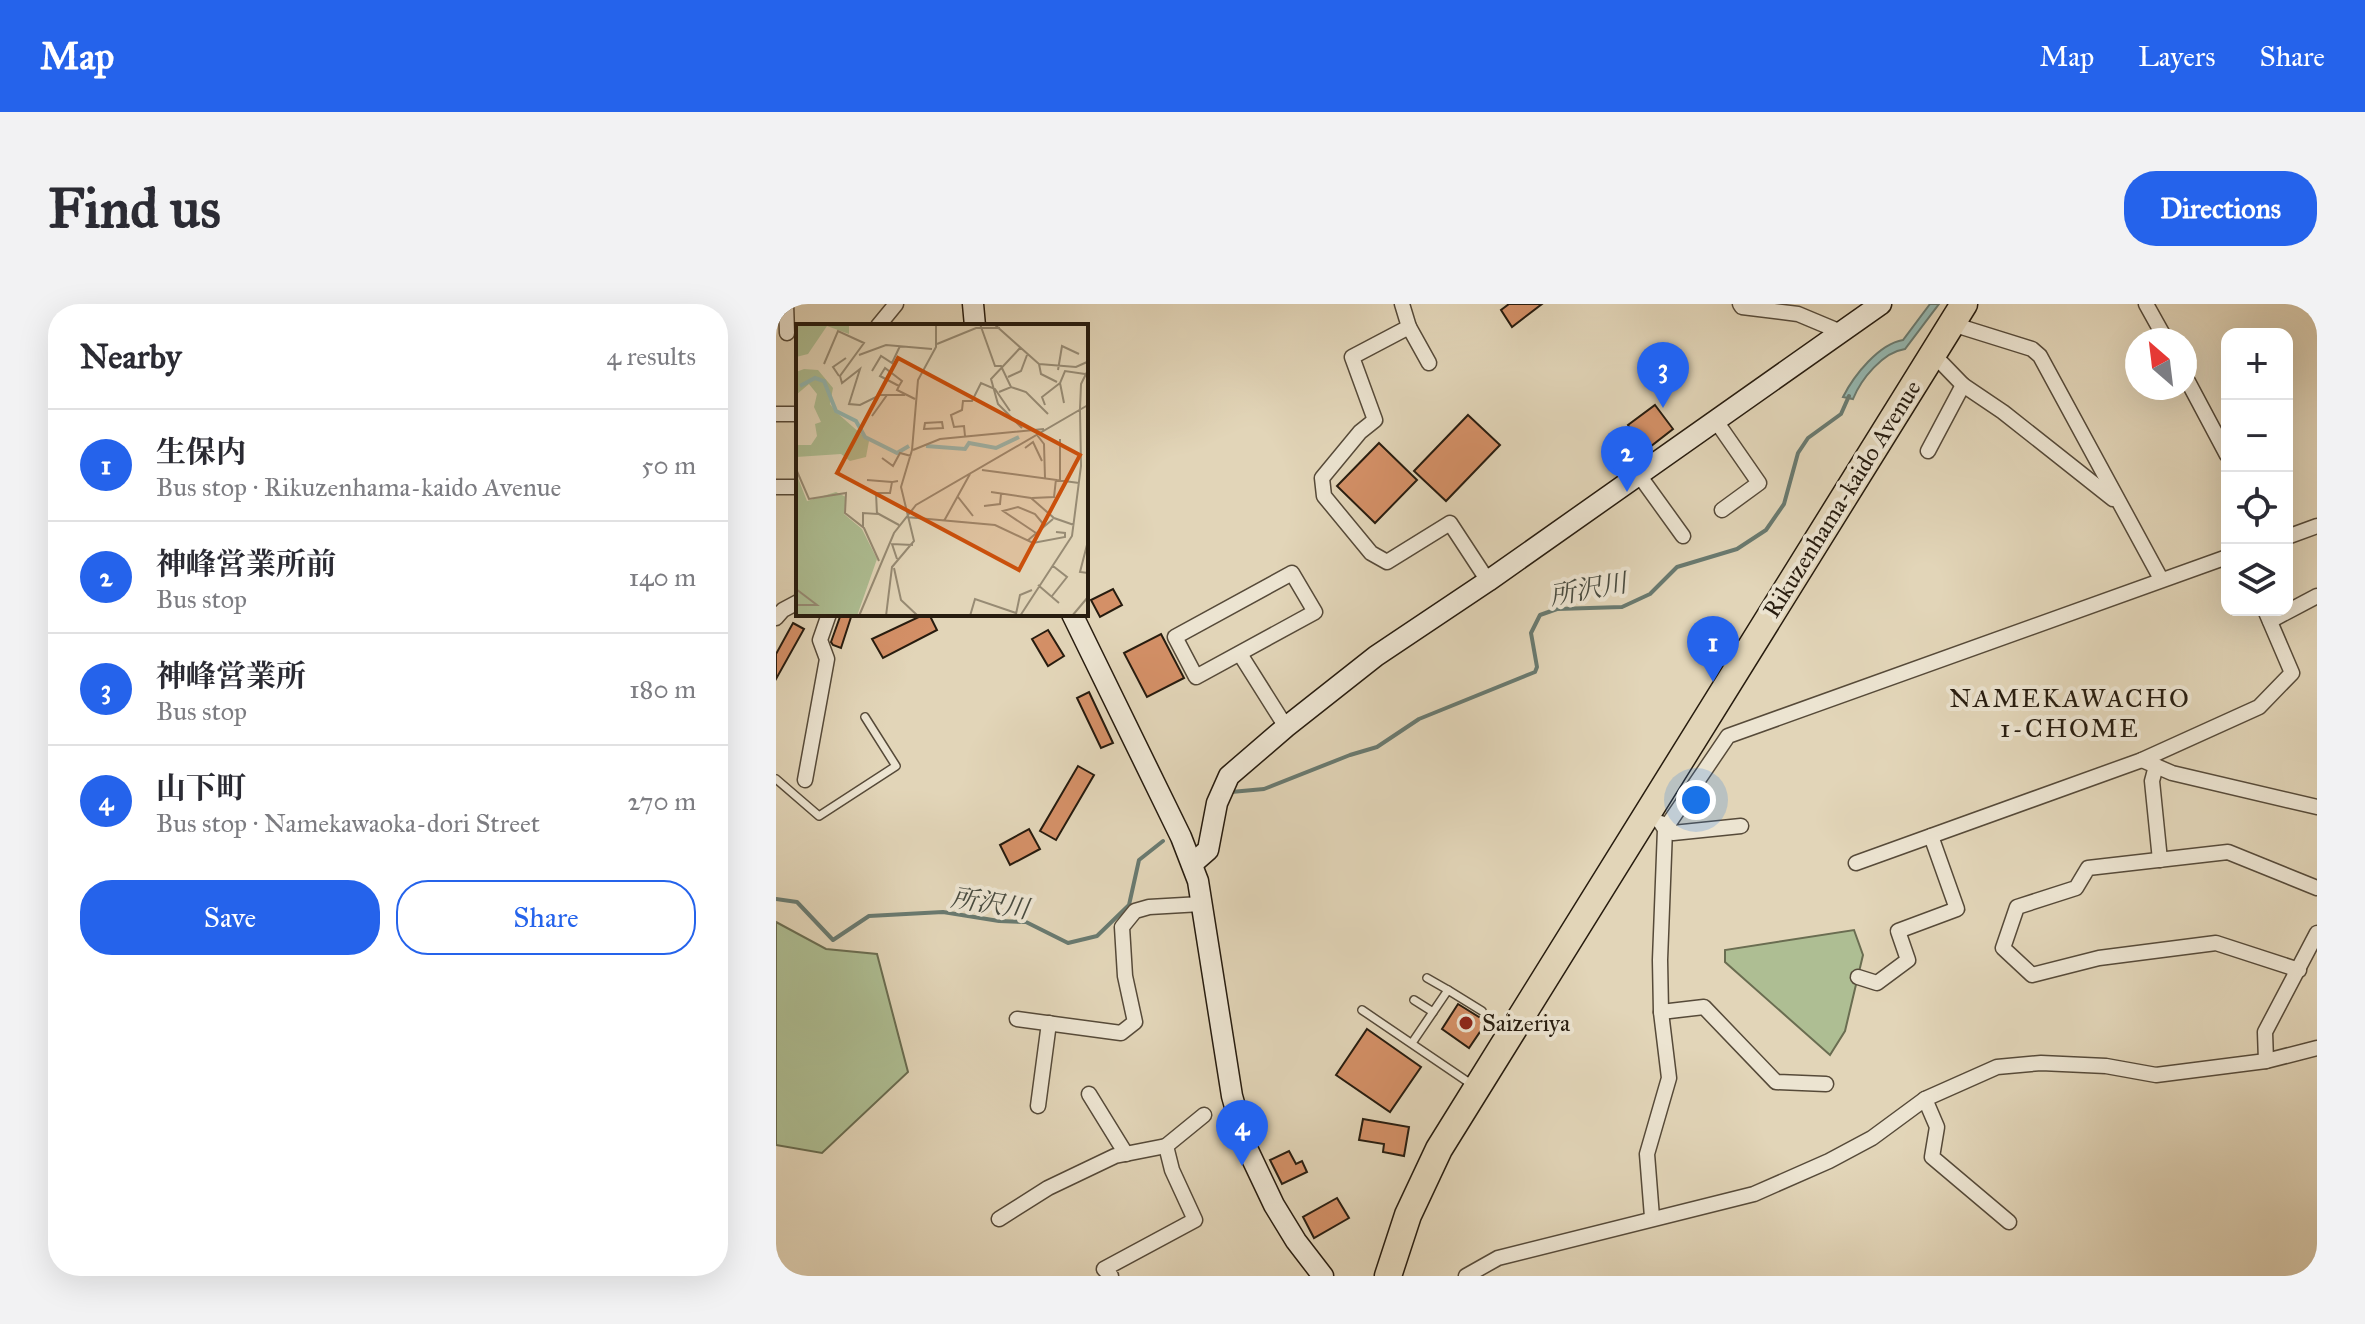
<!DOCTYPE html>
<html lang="en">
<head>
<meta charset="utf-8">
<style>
	:root { --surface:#fff; --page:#f2f2f3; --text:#2b2b33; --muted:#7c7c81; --line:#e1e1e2; --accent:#2563eb }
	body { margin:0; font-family:"IM FELL Great Primer","Noto Serif JP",serif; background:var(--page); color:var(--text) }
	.controls { position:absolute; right:24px; top:24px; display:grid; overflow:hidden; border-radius:16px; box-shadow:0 8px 32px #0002 }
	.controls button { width:72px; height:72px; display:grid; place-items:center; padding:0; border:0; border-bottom:2px solid var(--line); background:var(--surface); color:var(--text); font:40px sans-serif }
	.compass { position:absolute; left:1349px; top:24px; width:72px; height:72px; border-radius:50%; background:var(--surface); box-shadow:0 8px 32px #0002; rotate:332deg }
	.you { position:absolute; left:920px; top:496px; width:28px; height:28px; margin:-20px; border:6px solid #fff; border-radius:50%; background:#1a73e8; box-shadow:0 0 0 12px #1a73e833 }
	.badge { display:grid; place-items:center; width:52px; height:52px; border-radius:50%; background:var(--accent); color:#fff; font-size:26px; font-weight:700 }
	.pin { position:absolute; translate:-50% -66px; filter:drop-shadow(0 2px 4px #0008) }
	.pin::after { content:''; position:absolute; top:42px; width:28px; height:24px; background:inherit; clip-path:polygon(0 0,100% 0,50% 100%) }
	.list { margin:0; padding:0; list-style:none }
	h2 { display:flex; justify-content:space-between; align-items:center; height:104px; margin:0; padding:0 32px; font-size:34px }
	h2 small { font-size:26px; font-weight:400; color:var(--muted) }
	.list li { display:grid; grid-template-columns:52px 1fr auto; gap:24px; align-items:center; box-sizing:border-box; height:112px; padding:0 32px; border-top:2px solid var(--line) }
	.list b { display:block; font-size:30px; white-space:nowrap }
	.list p { margin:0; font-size:26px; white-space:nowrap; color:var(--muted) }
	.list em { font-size:26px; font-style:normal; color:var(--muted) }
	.actions { display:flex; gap:16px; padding:24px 32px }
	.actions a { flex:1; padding:18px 0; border:2px solid var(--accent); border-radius:32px; text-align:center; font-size:28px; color:var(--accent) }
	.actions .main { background:var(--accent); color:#fff }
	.icon { flex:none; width:44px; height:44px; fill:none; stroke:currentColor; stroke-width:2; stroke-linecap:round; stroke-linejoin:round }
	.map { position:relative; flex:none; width:1541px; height:972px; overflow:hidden; border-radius:32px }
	header { display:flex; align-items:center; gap:48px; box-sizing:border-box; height:112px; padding:0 40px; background:var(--accent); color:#fff }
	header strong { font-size:38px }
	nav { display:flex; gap:44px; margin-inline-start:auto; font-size:28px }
	.intro { display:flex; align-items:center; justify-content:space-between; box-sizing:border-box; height:192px; padding:0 48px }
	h1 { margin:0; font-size:56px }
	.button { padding:20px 36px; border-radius:32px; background:var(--accent); color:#fff; font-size:28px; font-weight:700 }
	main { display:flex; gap:48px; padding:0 48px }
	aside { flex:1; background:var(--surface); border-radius:32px; box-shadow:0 8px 32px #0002 }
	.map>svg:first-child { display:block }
	.green { fill:#aebe93; stroke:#6a6d51; stroke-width:2 }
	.water { fill:#95b8b1; stroke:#697a70; stroke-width:2 }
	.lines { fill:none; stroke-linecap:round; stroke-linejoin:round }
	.stream { stroke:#697a70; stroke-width:4 }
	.building { fill:#d49067; stroke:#271c0f; stroke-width:2 }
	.lane-casing { stroke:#564a39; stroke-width:10 }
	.street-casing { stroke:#564a39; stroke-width:17 }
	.secondary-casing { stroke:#271c0f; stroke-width:23 }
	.highway-casing { stroke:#271c0f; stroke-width:29 }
	.lane { stroke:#ece4d1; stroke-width:7 }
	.street { stroke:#ece4d1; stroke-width:14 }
	.secondary { stroke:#ece4d1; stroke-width:20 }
	.highway { stroke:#e2d5b8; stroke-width:26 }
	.poi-dot { fill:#8f2418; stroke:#ece4d1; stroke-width:3 }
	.labels { text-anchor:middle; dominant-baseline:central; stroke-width:8; stroke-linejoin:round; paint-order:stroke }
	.street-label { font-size:24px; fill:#271c0f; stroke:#ece4d1 }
	.poi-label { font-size:24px; fill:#271c0f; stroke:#ece4d1; text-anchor:start }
	.water-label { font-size:26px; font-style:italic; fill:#484b40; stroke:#ece4d1 }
	.neighbourhood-label { font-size:26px; letter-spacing:2px; fill:#271c0f; stroke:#ece4d1 }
	.inset-river { fill:none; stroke:#95b8b1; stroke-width:4 }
	.inset-road { fill:none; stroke:#978b74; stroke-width:2 }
	.view { fill:#cb500c; fill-opacity:0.15; stroke:#cb500c; stroke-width:4 }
	.inset-edge { fill:none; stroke:#271c0f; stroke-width:4 }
</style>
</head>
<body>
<header>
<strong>Map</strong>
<nav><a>Map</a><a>Layers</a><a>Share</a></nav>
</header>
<div class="intro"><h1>Find us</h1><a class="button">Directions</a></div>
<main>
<aside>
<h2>Nearby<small>4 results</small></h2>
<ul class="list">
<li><span class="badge">1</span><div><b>生保内</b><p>Bus stop · Rikuzenhama-kaido Avenue</p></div><em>50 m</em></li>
<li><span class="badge">2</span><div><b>神峰営業所前</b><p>Bus stop</p></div><em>140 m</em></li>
<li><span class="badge">3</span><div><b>神峰営業所</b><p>Bus stop</p></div><em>180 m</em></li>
<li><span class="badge">4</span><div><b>山下町</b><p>Bus stop · Namekawaoka-dori Street</p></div><em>270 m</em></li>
</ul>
<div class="actions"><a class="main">Save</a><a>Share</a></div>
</aside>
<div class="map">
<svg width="1541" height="972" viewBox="0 0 1541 972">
	<rect width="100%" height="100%" fill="#e2d5b8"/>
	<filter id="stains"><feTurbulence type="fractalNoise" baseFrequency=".0025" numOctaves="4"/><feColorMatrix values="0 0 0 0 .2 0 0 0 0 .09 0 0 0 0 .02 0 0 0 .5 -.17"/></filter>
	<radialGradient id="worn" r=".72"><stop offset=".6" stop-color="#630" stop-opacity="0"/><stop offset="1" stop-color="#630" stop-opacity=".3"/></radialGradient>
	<!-- green -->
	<g class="green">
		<path d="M0 618 50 645 101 650 132 768 46 849 0 841Z"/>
		<path d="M1078 626 1087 651 1069 727 1054 751 949 658V646Z"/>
	</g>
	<!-- water -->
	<path class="water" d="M1154 0H1163L1129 45C1107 48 1085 75 1077 95L1067 93C1078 71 1103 40 1127 36Z"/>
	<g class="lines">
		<!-- stream -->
		<g class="stream">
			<path d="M455 488 488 485 574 451 601 443 643 415 759 368 761 363 755 329 764 311 781 305 846 303 874 290 901 263 961 245 990 226 1008 200 1022 149 1032 134 1065 110 1073 92"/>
			<path d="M0 595 21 598 57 636 93 612 167 608 223 617 250 618 292 639 321 632 353 601 363 556 387 537"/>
		</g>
	</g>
	<!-- building -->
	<g class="building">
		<path d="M733 0H766L736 23 725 6Z"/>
		<path d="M879 101 897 125 861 153 851 141 860 134 852 121Z"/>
		<path d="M692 111 724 141 670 197 638 167Z"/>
		<path d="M603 139 641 176 599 219 561 182Z"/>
		<path d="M337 285 346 301 324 313 315 296Z"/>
		<path d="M65 310H76L65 344 57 341 55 338Z"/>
		<path d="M149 310H153L161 326 107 354 96 335Z"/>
		<path d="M17 319 28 325 0 375V350Z"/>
		<path d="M272 326 288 352 272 362 256 335Z"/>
		<path d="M385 330 408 374 371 393 348 349Z"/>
		<path d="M313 388 337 439 325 444 301 394Z"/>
		<path d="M302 462 318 471 280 536 264 527Z"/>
		<path d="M253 525 264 545 234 561 224 541Z"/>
		<path d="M682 700 703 713 711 711 714 713 693 744 666 725Z"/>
		<path d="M591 725 645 763 614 808 560 771Z"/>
		<path d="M587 815 633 823 628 852 607 848 608 840 583 836Z"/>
		<path d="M513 847 520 860 526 857 531 868 506 880 494 856Z"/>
		<path d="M561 894 573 914 538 934 527 913Z"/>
	</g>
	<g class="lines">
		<!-- lane casing -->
		<g class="lane-casing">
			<g id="lane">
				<path d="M0 475 43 512 120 462 89 413"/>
				<path d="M651 674 672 686"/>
				<path d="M638 696 657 708"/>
				<path d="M586 706 698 782"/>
				<path d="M636 739 672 686 706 707"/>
			</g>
		</g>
		<!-- street casing -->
		<g class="street-casing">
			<g id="street">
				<path d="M10 0 11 29"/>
				<path d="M626 0 633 23 576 53 599 116 584 128 546 174 548 192 595 249 611 258 674 219 712 277"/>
				<path d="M964 0 966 3 1022 10 1065 28"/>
				<path d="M1370 0 1390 36"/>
				<path d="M1176 20 1256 45 1264 52 1385 275"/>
				<path d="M102 22 120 0"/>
				<path d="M633 23 653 59"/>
				<path d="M1157 50 1187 81"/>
				<path d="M1409 72 1451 151"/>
				<path d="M0 110H22"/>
				<path d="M940 117 983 179 946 206"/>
				<path d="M1152 147 1187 81 1227 108 1337 195"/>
				<path d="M863 171 907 232"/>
				<path d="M0 183H22"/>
				<path d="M1511 233 1541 222"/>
				<path d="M516 269 539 308 420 373 399 333Z"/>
				<path d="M0 314 7 306 22 298"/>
				<path d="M1494 317 1541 292"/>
				<path d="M464 350 510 423"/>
				<path d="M1366 456 1483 403 1516 369 1489 306"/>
				<path d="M1380 462 1376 477 1384 556"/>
				<path d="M29 476 51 355 44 336 53 310"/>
				<path d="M965 522 897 529 889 525 952 432 1451 253"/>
				<path d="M1080 559 1366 456 1396 469 1541 503"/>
				<path d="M1523 666 1440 639 1323 654 1256 671 1227 644 1241 603 1300 584 1312 564 1452 548 1541 584"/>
				<path d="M1082 673 1101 679 1132 656 1122 627 1181 605 1155 532"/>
				<path d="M885 708 928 703 1000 778 1050 780"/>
				<path d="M241 715 345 729 359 718 349 672 346 623 359 607 373 603 425 600"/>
				<path d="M1490 757 1489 728 1541 629"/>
				<path d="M313 790 350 850"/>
				<path d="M1149 795 1161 823 1156 853 1233 918"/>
				<path d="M262 802 273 719"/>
				<path d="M876 913 871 850 893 774 885 708 884 656 889 525 885 519"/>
				<path d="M223 915 272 884 339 852 390 842"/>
				<path d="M335 972 328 965 419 916 396 866 390 842 428 811"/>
				<path d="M690 972 722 954 978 890 1053 857 1096 834 1149 795 1221 763 1265 759 1330 762 1380 771 1490 757 1541 744"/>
			</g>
		</g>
		<!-- secondary casing -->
		<g class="secondary-casing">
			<g id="secondary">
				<path d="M197 0 199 22"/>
				<path d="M296 310 405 533 422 577 456 792 470 842 498 901 520 937 547 972"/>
				<path d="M416 560 432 546 441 499 453 472 510 423 600 352 712 277 1105 0"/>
			</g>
		</g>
		<!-- highway casing -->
		<g class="highway-casing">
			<path id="highway" d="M612 972 632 911 663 845 1188 0"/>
		</g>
		<!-- lane -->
		<use href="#lane" class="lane"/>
		<!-- street -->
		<use href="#street" class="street"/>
		<!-- secondary -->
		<use href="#secondary" class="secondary"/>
		<!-- highway -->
		<use href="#highway" class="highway"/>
	</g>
	<!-- markers -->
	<circle class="poi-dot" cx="690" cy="719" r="8"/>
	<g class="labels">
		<!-- street labels -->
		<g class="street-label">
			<text transform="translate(1066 195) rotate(-58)">Rikuzenhama-kaido Avenue</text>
		</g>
		<!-- poi labels -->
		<g class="poi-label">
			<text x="706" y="719">Saizeriya</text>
		</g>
		<!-- water labels -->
		<g class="water-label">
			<text transform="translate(812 285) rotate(-10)">所沢川</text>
			<text transform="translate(214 599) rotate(9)">所沢川</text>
		</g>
		<!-- neighbourhood labels -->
		<g class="neighbourhood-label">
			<text x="1294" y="394">NAMEKAWACHO<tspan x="1294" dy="30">1-CHOME</tspan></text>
		</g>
	</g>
	<!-- overview -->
	<g transform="translate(20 20)">
		<rect width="292" height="292" fill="#e2d5b8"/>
		<path d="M0 0H53V10L31 2 12 30 0 33ZM8 45 22 46 37 64 34 80 40 88 73 117 70 133 54 137 45 130 0 133 1 121H15L21 112 19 100 25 98 18 83 21 70 13 60 0 71V48ZM0 149 11 177 40 168 50 173 48 190 66 205 81 235 61 292H0Z" fill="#aebe93"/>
		<path class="inset-river" d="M4 62 19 54 28 57 40 87 60 97 69 113 101 129 113 122M130 122 169 125 173 119 200 124 223 113"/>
		<path class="inset-road" d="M184 0 199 42H205L215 63M198 0 243 40 245 50 261 58M141 20 180 4H204M225 23 195 55 202 80 226 104M63 31 90 21 136 25M28 40 42 7 68 19 44 52 46 59 64 45 53 80 64 81 84 71H109M243 40 280 43 291 38M262 46 266 22 283 30M76 47 85 32 96 39 104 22M43 52 37 43 50 34M212 53 225 47 231 31M103 62 84 52 89 44 106 57 103 62 101 66 119 75M203 68 215 63 230 68 252 90M268 79 264 59 269 47 289 50M249 81 246 73 264 59M284 85 285 60 292 46M76 92 91 71M146 98 147 104 128 105 129 99ZM241 111 248 120 249 154M169 112 168 102 158 103 155 91 166 86 167 77H176L185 59 199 65 214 87M264 115V156M229 124 237 118 246 137M117 126 144 115 248 105M86 134 97 142 104 129 115 132M0 145 13 175 50 169 49 189 68 204 83 237M186 146 283 159M71 156 96 158M195 168 235 174 258 194 278 201M162 173 177 192M236 174 258 173 260 155M188 182 204 180 205 170M81 189 103 201M110 193 199 201 237 219 269 213V209L260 208M148 197 174 150M67 203V189L81 190 80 169H94L96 158 102 157M240 209 207 187 222 183 239 190 249 202M231 217 257 195M292 217 284 248 292 249M101 235 96 220 117 221M98 244 105 276 122 292M242 261 263 279M0 265 21 281H0M256 272 271 253 257 242M220 290 224 271 236 266M63 292 98 209 120 181 292 81M90 292 96 243 118 217 105 163 116 126 122 56 140 23V0M174 292 179 275 220 289M224 292 276 212 285 142 284 86M276 292 292 273"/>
		<path class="view" d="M102 34 284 131 223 246 41 149Z"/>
		<rect width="292" height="292" class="inset-edge"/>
	</g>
	<rect width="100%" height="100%" filter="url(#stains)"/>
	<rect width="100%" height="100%" fill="url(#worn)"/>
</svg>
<div class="controls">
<button>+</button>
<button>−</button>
<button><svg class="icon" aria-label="locate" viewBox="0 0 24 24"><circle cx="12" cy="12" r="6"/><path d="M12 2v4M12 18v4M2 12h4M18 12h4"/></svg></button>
<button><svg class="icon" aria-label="layers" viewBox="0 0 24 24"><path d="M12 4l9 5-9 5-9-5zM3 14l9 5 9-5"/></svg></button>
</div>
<svg class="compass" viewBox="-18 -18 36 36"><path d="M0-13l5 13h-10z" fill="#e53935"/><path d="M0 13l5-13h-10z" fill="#7c7c81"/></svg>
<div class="you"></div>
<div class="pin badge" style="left:937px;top:378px">1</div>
<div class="pin badge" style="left:851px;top:188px">2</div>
<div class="pin badge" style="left:887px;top:104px">3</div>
<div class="pin badge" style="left:466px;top:862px">4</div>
</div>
</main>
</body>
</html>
